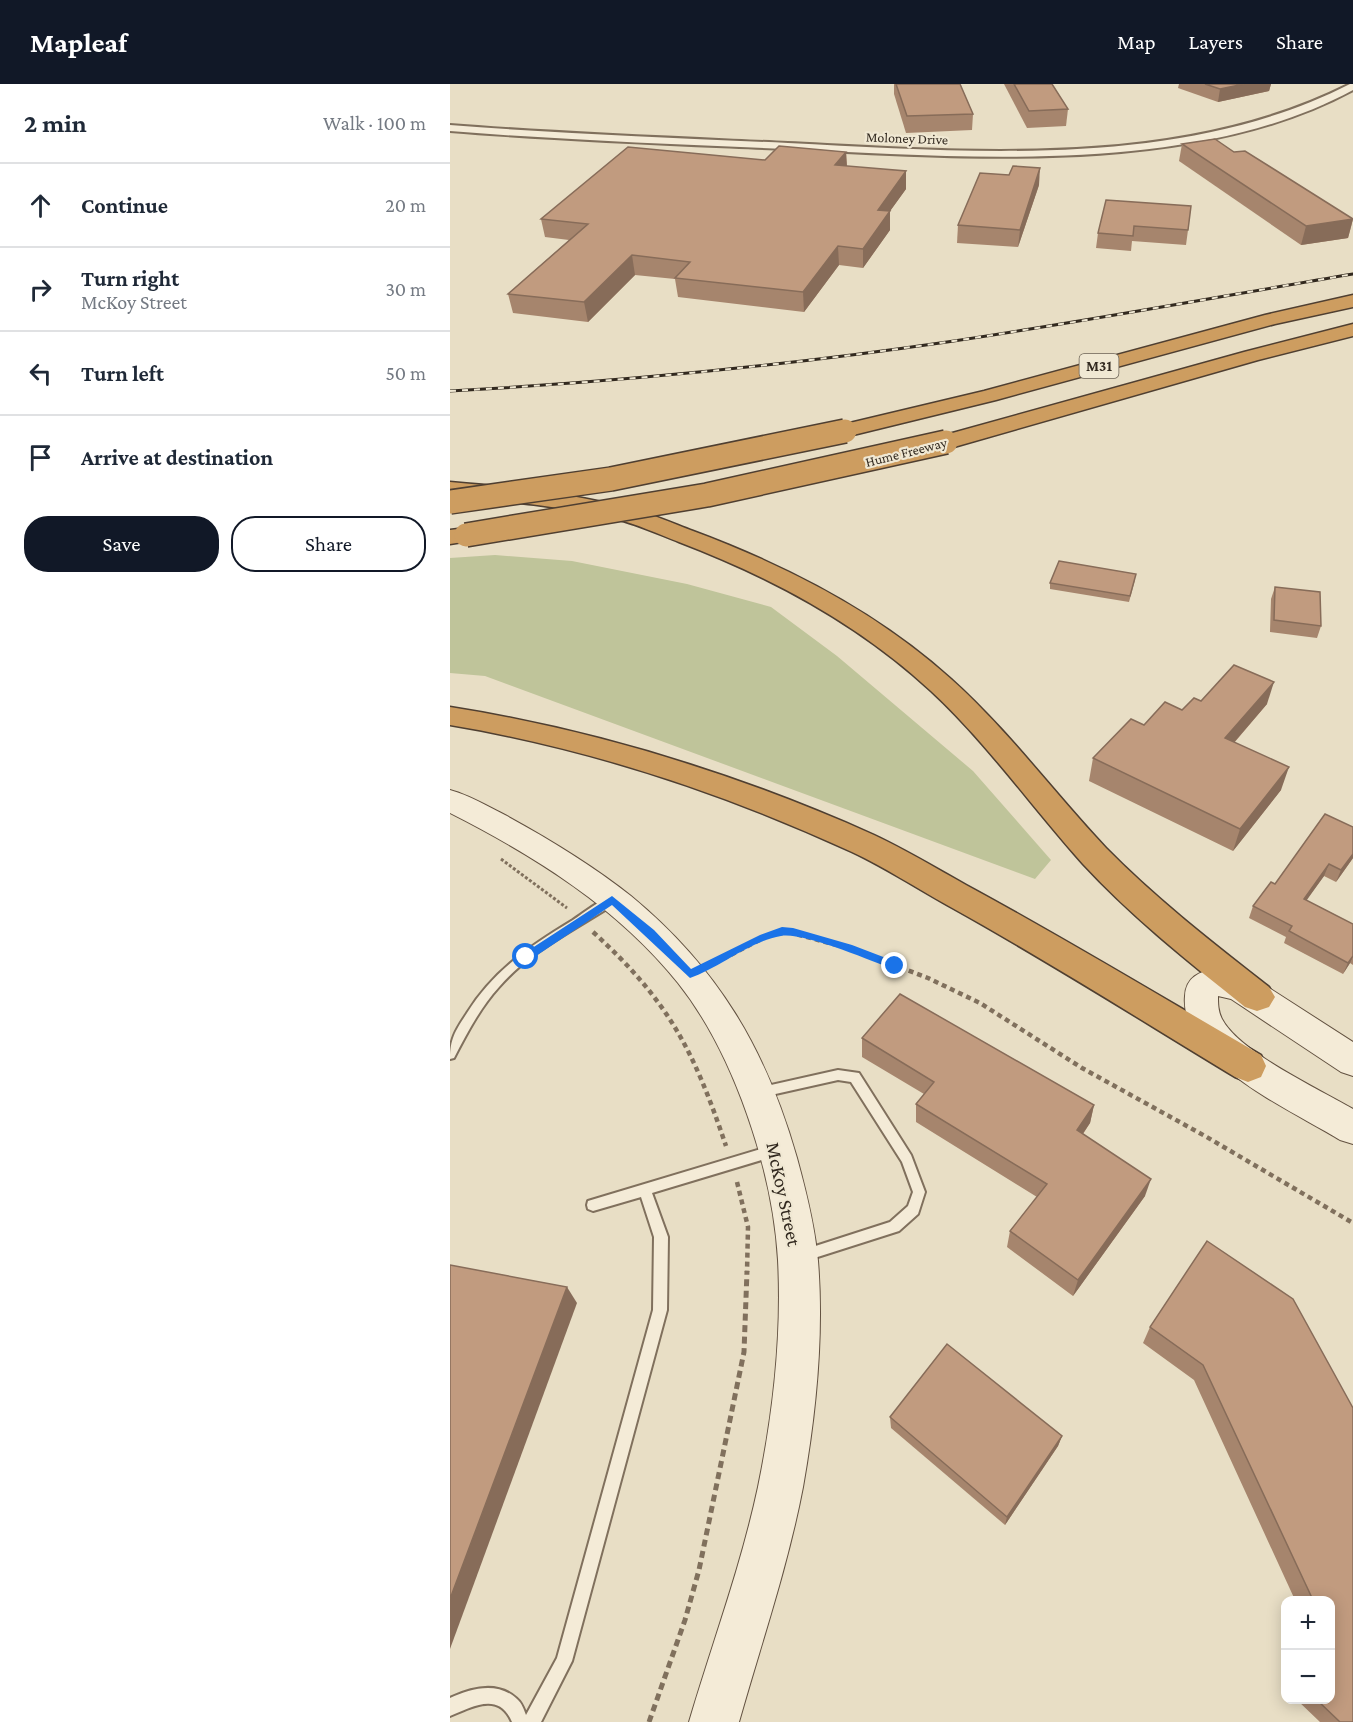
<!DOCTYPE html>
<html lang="en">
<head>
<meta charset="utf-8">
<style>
	:root { --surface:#fff; --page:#f2f2f3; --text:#1f2937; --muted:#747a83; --line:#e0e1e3; --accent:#111827 }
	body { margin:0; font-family:"Crimson Pro",serif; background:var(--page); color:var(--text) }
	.controls { position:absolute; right:18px; bottom:18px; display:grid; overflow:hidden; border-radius:12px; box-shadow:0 3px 15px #0003 }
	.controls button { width:54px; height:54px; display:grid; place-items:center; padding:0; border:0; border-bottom:2px solid var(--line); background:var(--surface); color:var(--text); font:30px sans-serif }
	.stop { position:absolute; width:18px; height:18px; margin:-14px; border:4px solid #1a73e8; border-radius:50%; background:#fff }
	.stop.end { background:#1a73e8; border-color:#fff; box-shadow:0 2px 6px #0008 }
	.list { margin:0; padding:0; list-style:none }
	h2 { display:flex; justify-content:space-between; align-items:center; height:78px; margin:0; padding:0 24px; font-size:26px }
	h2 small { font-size:20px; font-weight:400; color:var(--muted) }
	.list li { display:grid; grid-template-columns:39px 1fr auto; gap:18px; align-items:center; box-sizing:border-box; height:84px; padding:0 24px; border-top:2px solid var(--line) }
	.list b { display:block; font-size:22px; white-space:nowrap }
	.list p { margin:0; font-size:20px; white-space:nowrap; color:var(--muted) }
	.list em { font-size:20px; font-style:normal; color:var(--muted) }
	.actions { display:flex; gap:12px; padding:18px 24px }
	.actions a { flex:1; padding:14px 0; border:2px solid var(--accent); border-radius:24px; text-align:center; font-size:21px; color:var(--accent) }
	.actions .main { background:var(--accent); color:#fff }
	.icon { flex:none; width:33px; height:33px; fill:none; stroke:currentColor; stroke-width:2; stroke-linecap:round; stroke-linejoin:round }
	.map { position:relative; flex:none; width:903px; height:1638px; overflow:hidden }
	header { display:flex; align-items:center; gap:36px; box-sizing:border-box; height:84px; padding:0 30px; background:var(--accent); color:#fff }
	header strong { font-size:28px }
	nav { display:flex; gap:33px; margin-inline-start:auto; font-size:21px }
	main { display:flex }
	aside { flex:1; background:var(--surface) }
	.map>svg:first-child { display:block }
	.green { fill:#bfc49a }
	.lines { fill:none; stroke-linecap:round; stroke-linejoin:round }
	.lane-casing { stroke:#80705d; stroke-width:4 }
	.street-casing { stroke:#80705d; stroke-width:4 }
	.secondary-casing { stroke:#625140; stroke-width:2 }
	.highway-casing { stroke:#4f3f31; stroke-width:3 }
	.path-far2 { stroke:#80705d; stroke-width:3; stroke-dasharray:3 2; stroke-linecap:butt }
	.path-far1 { stroke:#80705d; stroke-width:4.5; stroke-dasharray:5 4; stroke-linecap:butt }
	.path { stroke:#80705d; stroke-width:5; stroke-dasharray:7 4.5; stroke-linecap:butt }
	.lane { fill:#f4ebd7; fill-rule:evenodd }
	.street { fill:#f4ebd7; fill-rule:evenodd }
	.secondary { fill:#f4ebd7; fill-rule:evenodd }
	.highway { fill:#cd9d60; fill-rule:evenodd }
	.rail-casing { stroke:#32291f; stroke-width:3 }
	.rail { stroke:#f0e8d3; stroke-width:2; stroke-dasharray:6; stroke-linecap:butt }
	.highway-bridge-casing { stroke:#4f3f31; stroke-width:26; stroke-linecap:butt }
	.highway-bridge { stroke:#cd9d60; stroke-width:23 }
	.wall { fill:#a6856d }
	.shaded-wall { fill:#876c59 }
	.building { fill:#c19b7f; stroke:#876c59; stroke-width:1.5 }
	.route { fill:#1a73e8 }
	.labels { text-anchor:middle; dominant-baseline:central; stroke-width:4.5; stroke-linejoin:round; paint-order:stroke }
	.far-street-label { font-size:14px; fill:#32291f; stroke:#f0e8d3 }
	.shield { fill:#f0e8d3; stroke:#6b6255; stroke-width:1.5 }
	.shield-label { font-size:15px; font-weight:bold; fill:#32291f }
	.near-street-label { font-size:20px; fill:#32291f; stroke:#f0e8d3 }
</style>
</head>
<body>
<header>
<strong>Mapleaf</strong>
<nav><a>Map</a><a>Layers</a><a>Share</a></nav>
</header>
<main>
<aside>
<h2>2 min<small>Walk · 100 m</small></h2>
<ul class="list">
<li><svg class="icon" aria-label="ahead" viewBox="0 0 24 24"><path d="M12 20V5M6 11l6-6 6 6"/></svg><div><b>Continue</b></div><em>20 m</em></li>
<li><svg class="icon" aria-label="right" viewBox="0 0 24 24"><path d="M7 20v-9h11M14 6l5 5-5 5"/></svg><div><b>Turn right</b><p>McKoy Street</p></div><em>30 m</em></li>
<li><svg class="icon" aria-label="left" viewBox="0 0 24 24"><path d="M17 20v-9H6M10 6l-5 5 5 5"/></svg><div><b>Turn left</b></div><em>50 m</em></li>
<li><svg class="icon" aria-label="arrive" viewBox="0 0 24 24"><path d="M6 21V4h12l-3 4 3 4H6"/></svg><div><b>Arrive at destination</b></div></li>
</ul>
<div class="actions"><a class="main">Save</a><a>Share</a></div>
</aside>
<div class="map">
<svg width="903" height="1638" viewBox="0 0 903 1638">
	<rect width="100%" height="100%" fill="#e8dec5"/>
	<!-- green -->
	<path class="green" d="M45 471 122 477 237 500 321 523 387 572 523 687 601 776 585 795 35 592 0 589V474Z"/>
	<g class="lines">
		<!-- lane casing -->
		<g class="lane-casing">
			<g id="lane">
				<path d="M162 812 166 813 167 816 166 819C126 845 80 867 49 903 30 924 17 949 4 974L0 975C0 954 6 946 17 929 44 886 80 862 123 836 135 828 148 817 162 812Z"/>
				<path d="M388 986 409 989 461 1071 475 1108 468 1130 449 1147 355 1177 350 1175 348 1171 350 1167 440 1138 458 1122 463 1108 452 1078 401 998 388 996 312 1013 308 1012 306 1008 308 1004 312 1003Z"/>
				<path d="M321 1062 325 1064 327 1068 325 1072 202 1109 218 1153 217 1226 122 1577 91 1638H62C49 1607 22 1623 0 1632V1614C21 1604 48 1597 67 1615 72 1619 74 1626 76 1631L107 1574 203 1226 204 1153 191 1113 143 1127 138 1125 137 1121 138 1117Z"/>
			</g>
		</g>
		<!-- street casing -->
		<g class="street-casing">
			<path id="street" d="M900 0H903V6C743 93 512 73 335 65 223 60 111 56 0 47V41C113 50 225 54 338 59 522 68 731 86 900 0Z"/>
		</g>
		<!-- secondary casing -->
		<g class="secondary-casing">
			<g id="secondary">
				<path d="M0 706C19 711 37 722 55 731 99 755 142 781 181 812 268 884 316 965 347 1074 356 1107 365 1142 368 1177 374 1251 366 1330 353 1403 338 1482 311 1560 289 1638H239C262 1560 291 1483 308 1403 323 1330 332 1251 328 1176 323 1087 284 969 228 899 168 824 85 772 0 729Z"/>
				<path d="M766 884 802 893 903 958V992L891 988 781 915 768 912C768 920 768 927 772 935 789 968 869 1005 903 1025V1060L890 1056C842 1026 729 978 735 912 736 893 749 888 766 884Z"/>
			</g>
		</g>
		<!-- highway casing -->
		<g class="highway-casing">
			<g id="highway">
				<path d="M903 211V223L825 240 546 316 395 353 387 352 384 347 387 342 534 307 815 231Z"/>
				<path d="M903 240V252L808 276 504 363 496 365 488 363 485 358 488 353 794 268Z"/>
				<path d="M0 398C59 403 120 409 178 424 200 429 222 439 243 447 337 482 427 528 501 595 558 646 604 709 656 764 706 815 763 859 819 903L825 913 819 923 807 927 795 923C739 878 682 833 633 780 582 723 537 659 481 607 409 540 321 493 229 458 208 450 187 440 165 435 111 422 55 417 0 412Z"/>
				<path d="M16 444 25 446 28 451 25 456 0 460V446Z"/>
				<path d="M0 623C145 646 290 691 424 751 456 766 486 784 516 801 616 855 713 914 811 971L816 982 811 993 798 998 785 993C689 935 595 875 497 821 465 803 434 783 402 768 274 709 138 664 0 641Z"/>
			</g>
		</g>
		<!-- path-far2 -->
		<path class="path-far2" d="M51 775 117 824"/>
		<!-- path-far1 -->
		<g class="path-far1">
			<path d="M143 848C219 917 244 967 276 1062"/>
			<path d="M265 879 319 851 338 848 402 865 478 894 530 919 632 984 755 1052 903 1139"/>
			<path d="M287 1098 298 1143 297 1188"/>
		</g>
		<!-- path -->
		<path class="path" d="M199 1638 235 1536 249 1486 294 1268 297 1187"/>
		<!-- lane -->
		<use href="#lane" class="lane"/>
		<!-- street -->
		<use href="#street" class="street"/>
		<!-- secondary -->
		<use href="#secondary" class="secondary"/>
		<!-- highway -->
		<use href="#highway" class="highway"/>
		<!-- rail casing -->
		<g class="rail-casing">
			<path id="rail" d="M0 307C166 298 332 282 497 258 632 238 767 213 903 190"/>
		</g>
		<!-- rail -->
		<use href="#rail" class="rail"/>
		<!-- highway-bridge casing -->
		<g class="highway-bridge-casing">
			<g id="highway-bridge">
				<path d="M0 418 161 395 395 347"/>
				<path d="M16 451 257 411 496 358"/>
			</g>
		</g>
		<!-- highway-bridge -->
		<use href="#highway-bridge" class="highway-bridge"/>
	</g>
	<!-- wall -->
	<g class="wall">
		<path d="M444 0H510L523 30 522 46 456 49 444 10Z"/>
		<path d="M554 0H602L618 25 616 42 577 44Z"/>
		<path d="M729 0H821L819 7 768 18 728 4Z"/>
		<path d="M732 60 784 68 903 135 898 154 851 161 729 77Z"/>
		<path d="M396 68 397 82 456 105 440 127V146L413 184 389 181 354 228 228 213 225 195 185 191 138 238 63 229 58 210 119 156 95 153 91 135 315 76Z"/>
		<path d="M589 101 568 163 507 159 508 141Z"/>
		<path d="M656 116 738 146 736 161 682 157 681 167 646 164 648 149Z"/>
		<path d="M685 496 679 518 600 505V499Z"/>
		<path d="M825 503 871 542 867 554 820 548 821 515Z"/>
		<path d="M751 617 817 620 784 659 831 706 783 767 639 697 643 674Z"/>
		<path d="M875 730 903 774 886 798 874 792 856 816 903 840V881L900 879 893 890 834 859 836 853 799 834 803 822 825 800Z"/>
		<path d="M412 954 644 1021 640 1039 633 1050 695 1112 623 1212 557 1163 560 1147 587 1113 466 1038V1020L474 1010 412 973Z"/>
		<path d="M700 1243 903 1324V1638H870L847 1616H880V1516H845L744 1296 693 1259Z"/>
		<path d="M440 1333 612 1352 608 1362 555 1441 441 1344Z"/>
	</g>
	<!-- shaded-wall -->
	<g class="shaded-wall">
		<path d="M794 0H821L819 7 768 18 770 5Z"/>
		<path d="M396 68 397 86 385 81Z"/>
		<path d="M590 84 589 101 568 163 570 146Z"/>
		<path d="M456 87V105L430 141 440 127V146L413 184V165L428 126Z"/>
		<path d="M903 135 898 154 851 161 856 142Z"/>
		<path d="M388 162 389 181 354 228 353 208Z"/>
		<path d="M182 171 185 191 138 238 134 218Z"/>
		<path d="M824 598 817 620 768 677 775 654Z"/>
		<path d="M839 683 831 706 783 767 790 745Z"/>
		<path d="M903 770V774L886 798 891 786Z"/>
		<path d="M879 780 874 792 849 827 854 815Z"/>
		<path d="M903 872 900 879 893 890 898 879Z"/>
		<path d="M644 1021 640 1039 623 1064 627 1046Z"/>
		<path d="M701 1095 695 1112 623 1212 628 1196Z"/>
		<path d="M117 1203 127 1219 0 1565V1515Z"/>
		<path d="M612 1352 608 1362 555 1441 557 1433Z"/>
	</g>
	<!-- building -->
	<g class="building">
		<path d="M446 0H510L523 30 457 32Z"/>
		<path d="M564 0H602L618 25 579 27Z"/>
		<path d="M755 0H794L770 5Z"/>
		<path d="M765 55 784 68 795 67 903 135 856 142 732 60Z"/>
		<path d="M329 62 396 68 385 81 456 87 428 126 440 127 413 165 388 162 353 208 225 194 240 178 182 171 134 218 58 210 138 140 91 135 178 63 315 76Z"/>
		<path d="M563 82 590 84 570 146 508 141 530 89 559 91Z"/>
		<path d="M656 116 741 122 738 146 684 142 683 152 648 149Z"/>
		<path d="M609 477 686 490 680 512 600 499Z"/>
		<path d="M825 503 870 508 871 542 824 536Z"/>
		<path d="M784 581 824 598 775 654 839 683 790 745 643 674 681 635 694 641 715 618 732 626 744 614 751 617Z"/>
		<path d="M875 730 903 743V770L891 786 879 780 854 815 903 840V872L898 879 839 847 842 842 803 822 821 798 825 800Z"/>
		<path d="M450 910 644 1021 627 1046 701 1095 628 1196 560 1147 597 1100 466 1020 484 998 412 954Z"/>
		<path d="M757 1157 843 1215 903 1324V1638H890L867 1616H880V1561L883 1558 880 1553V1516H863L753 1281 700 1243Z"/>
		<path d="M0 1181 117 1203 0 1515Z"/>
		<path d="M497 1260 612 1352 557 1433 440 1333Z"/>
	</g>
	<!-- route -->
	<path class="route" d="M162 812 204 846 241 885 310 851 332 843 343 844 402 861 449 879 450 882 445 886C421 877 354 848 331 852 300 857 269 884 240 894L162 821 80 876H73V870Z"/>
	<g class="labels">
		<!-- far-street labels -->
		<g class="far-street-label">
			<text transform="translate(457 54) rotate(2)">Moloney Drive</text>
			<text transform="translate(456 368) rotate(-14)">Hume Freeway</text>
		</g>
		<!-- shield labels -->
		<rect class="shield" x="629.5" y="270" width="39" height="24" rx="4.5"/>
		<g class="shield-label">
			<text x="649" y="282">M31</text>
		</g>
		<!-- near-street labels -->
		<g class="near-street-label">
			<text transform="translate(334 1110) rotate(78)">McKoy Street</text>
		</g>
	</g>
</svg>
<div class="controls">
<button>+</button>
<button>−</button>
</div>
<div class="stop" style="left:76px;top:873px"></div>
<div class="stop end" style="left:445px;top:882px"></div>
</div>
</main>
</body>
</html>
